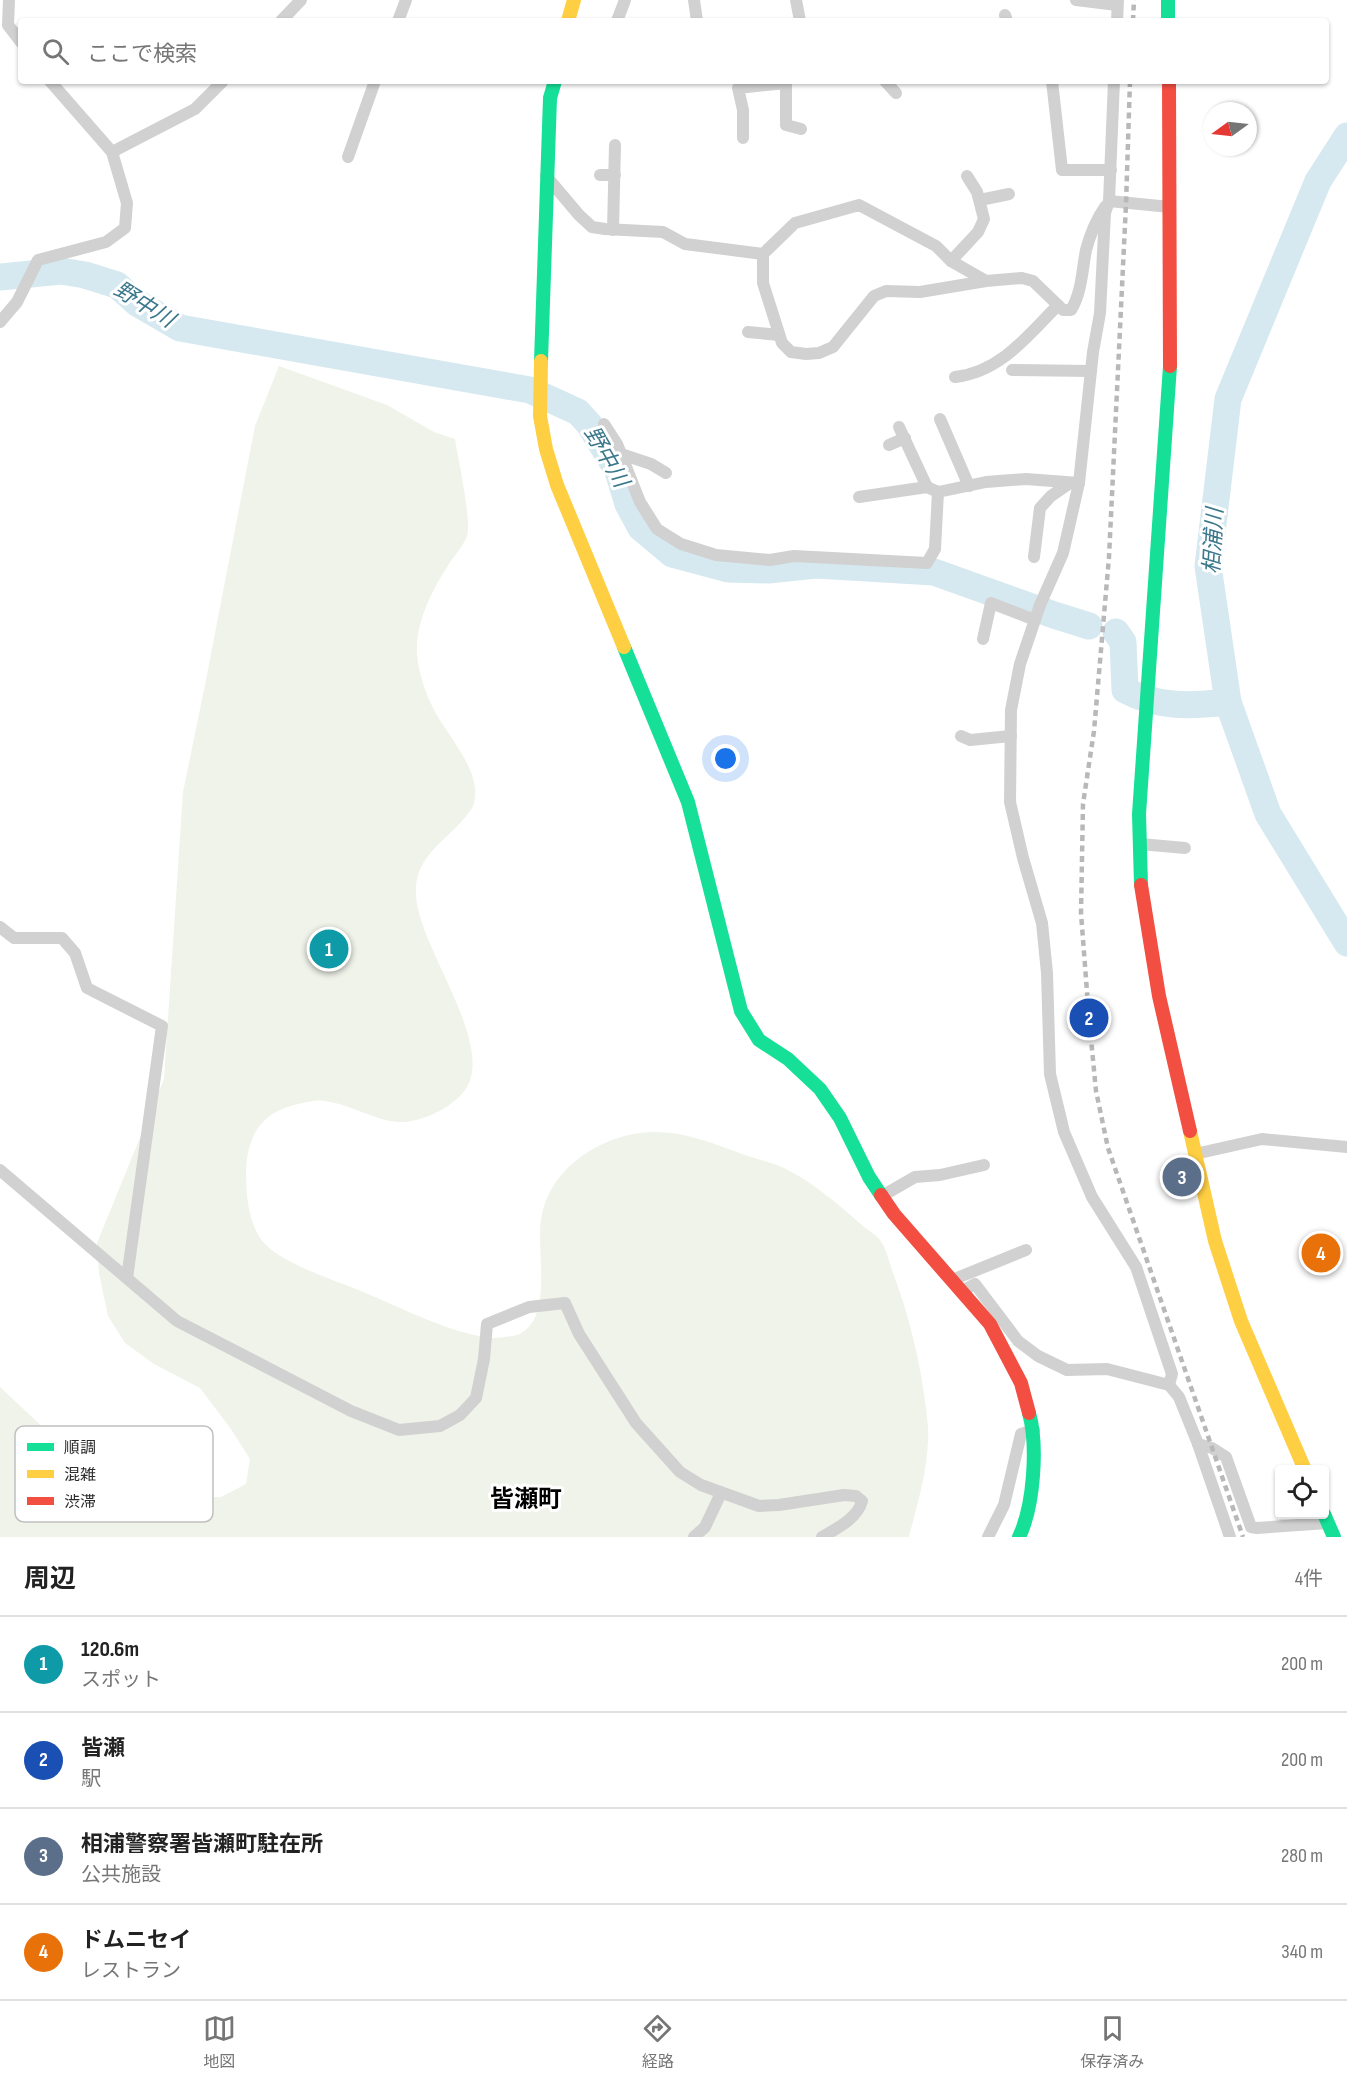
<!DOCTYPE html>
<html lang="ja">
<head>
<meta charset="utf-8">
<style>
	:root { --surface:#fff; --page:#f6f6f6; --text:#222; --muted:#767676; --line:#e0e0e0; --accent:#767676 }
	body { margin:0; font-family:"Sofia Sans Condensed","Noto Sans JP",sans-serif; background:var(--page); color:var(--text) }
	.controls { position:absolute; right:18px; bottom:18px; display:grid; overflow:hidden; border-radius:6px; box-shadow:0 2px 4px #0004 }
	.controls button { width:54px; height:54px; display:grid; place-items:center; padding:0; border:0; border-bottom:2px solid var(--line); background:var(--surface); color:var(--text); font:30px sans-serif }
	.compass { position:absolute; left:1203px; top:102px; width:54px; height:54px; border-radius:50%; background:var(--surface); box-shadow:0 2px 4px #0004; rotate:255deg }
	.you { position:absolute; left:726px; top:759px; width:21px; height:21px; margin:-15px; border:4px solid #fff; border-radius:50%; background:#1a73e8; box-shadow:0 0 0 9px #1a73e833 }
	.badge { display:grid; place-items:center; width:39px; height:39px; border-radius:50%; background:var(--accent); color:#fff; font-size:20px; font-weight:700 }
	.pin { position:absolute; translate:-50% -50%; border:3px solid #fff; box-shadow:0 2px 6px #0006 }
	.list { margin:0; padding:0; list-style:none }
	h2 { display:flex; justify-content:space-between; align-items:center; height:78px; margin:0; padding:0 24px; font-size:26px }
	h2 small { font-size:20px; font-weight:400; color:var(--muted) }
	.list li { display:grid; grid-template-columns:39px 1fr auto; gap:18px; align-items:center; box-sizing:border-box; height:96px; padding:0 24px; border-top:2px solid var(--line) }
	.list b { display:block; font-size:22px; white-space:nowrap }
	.list p { margin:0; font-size:20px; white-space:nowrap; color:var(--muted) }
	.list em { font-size:20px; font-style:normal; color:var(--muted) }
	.icon { flex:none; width:33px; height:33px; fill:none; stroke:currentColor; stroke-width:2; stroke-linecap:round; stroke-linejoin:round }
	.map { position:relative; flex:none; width:1347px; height:1537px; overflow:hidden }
	.search { position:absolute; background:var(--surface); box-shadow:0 2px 4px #0004; left:18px; right:18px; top:18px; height:66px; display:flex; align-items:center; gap:15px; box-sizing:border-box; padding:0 21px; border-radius:6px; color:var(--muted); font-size:22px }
	.sheet { height:462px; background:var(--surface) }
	nav { display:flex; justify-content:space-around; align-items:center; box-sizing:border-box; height:84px; border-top:2px solid var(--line); background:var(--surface); font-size:16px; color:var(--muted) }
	nav a { display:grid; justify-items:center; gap:3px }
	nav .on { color:var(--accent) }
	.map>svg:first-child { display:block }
	.green { fill:#f0f3ea }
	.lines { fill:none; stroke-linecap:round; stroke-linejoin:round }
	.river { stroke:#d6e9f0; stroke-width:27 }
	.street { stroke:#d1d1d1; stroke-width:12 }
	.fast { stroke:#16e098; stroke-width:14 }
	.slow { stroke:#ffcf43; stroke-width:14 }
	.jam { stroke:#f24e42; stroke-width:14 }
	.rail { stroke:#b8b8b8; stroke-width:4.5; stroke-dasharray:6 4.5; stroke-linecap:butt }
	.labels { text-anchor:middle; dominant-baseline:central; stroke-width:6; stroke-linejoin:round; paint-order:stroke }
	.water-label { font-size:22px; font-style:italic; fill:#3b788c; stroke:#fff }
	.quarter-label { font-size:24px; font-weight:bold; fill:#000; stroke:#fff }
	.key { fill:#fff; stroke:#c0c0c0; stroke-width:1.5 }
	.key-label { font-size:16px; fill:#2c2c2c }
</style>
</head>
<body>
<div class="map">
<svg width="1347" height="1537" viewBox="0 0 1347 1537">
	<rect width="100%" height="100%" fill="#fff"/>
	<!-- green -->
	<path class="green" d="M279 366 387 405 434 432 455 439C458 458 472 522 467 536 464 545 454 556 449 564 432 590 415 623 417 655 419 673 425 692 433 708 446 735 485 773 473 806 472 809 469 812 467 815 446 842 414 856 416 894 417 946 497 1044 465 1090 452 1108 421 1123 398 1122 373 1120 350 1104 325 1101 315 1100 313 1101 303 1103 265 1110 248 1130 246 1170 246 1194 248 1225 264 1243 283 1264 334 1280 361 1291 397 1306 458 1337 495 1338 498 1338 514 1336 517 1335 556 1320 534 1248 542 1214 549 1181 575 1156 605 1143 655 1121 695 1136 742 1154 756 1159 771 1162 784 1168 813 1182 839 1205 863 1226 869 1231 875 1234 880 1240 886 1248 889 1261 892 1270 909 1315 920 1360 926 1408 927 1419 929 1430 928 1441 927 1473 917 1505 909 1537H0V1387L49 1433 119 1445 149 1461 194 1490 209 1497H221L246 1484 250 1459 231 1429 200 1388 154 1364 125 1343 108 1316 99 1273 97 1243 164 1079 183 792 205 685 255 426Z"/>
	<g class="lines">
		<!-- river -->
		<g class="river">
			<path d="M1347 136 1318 181 1228 399 1208 566 1228 702 1268 814 1347 943"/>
			<path d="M0 277 61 271 85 275 117 285 137 303 180 328 530 390 578 412 589 424 618 471 628 504 641 528 672 554 728 569 768 570 816 565 934 572 1054 615 1089 626"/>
			<path d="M1116 632 1123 642 1125 690C1158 708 1192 706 1228 702"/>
		</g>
		<!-- street -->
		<g class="street">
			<path d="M9 0 8 25 21 42"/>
			<path d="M694 0 697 21"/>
			<path d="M796 0 800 21"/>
			<path d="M1076 0 1117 5"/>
			<path d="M1005 15 1007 21"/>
			<path d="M281 21 301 0"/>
			<path d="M398 21 406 0"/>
			<path d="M617 21 625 0"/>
			<path d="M1117 21 1118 0"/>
			<path d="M885 81 896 93"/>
			<path d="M1052 81 1062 170H1111"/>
			<path d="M1114 81 1109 201 1105 213 1100 313 1093 352 1079 483 1063 553 1040 605 1020 664 1011 710 1010 802 1023 858 1042 923 1047 973 1050 1074 1064 1132 1092 1197 1136 1267 1172 1374 1169 1385"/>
			<path d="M743 138V110L738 88 786 83V125L801 129"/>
			<path d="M112 152 195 109 223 81"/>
			<path d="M348 157 375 81"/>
			<path d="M600 175H615"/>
			<path d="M546 176 579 215 592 227 605 229 663 232 685 244 763 254"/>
			<path d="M980 200 1009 194"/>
			<path d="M1109 201 1170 207"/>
			<path d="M613 230 615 145"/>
			<path d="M951 261 978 232 984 219 977 192 967 176"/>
			<path d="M986 281 951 261 936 246 859 205 795 223 763 254V283L782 343 791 352 806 354 819 353 833 347 874 296 886 291 920 292 986 281 1022 278 1033 281 1063 310H1071C1082 292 1082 270 1086 250 1090 235 1096 220 1105 207"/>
			<path d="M0 322 17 302 38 260 106 242 125 228 127 203 112 152 50 81"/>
			<path d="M748 332 779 335"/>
			<path d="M1012 370 1091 371"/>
			<path d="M955 377C1000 372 1028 336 1058 305"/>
			<path d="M940 419 969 486"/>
			<path d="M604 424 617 444 640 502 657 529 681 544 716 555 770 560 794 556 927 563 935 549 938 492"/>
			<path d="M899 427 927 487"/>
			<path d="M889 445 905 438"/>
			<path d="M621 454 651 464 666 473"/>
			<path d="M859 497 927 487 938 492 986 482 1026 479 1079 483"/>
			<path d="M1034 557 1040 508 1051 496 1070 483"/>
			<path d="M983 639 991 603 1035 620"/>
			<path d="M961 736 970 740 1011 736"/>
			<path d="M1140 844 1185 848"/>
			<path d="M0 927 14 938H62L75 953 87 988 162 1026 127 1278"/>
			<path d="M1195 1154 1262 1139 1347 1147"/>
			<path d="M0 1170 177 1321 351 1411 399 1430 440 1426 460 1415 476 1398 484 1359 487 1324 529 1307 565 1303 579 1334 636 1423 680 1472 701 1485 759 1506 779 1505 844 1495 856 1496 862 1501C858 1518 836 1529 822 1537"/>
			<path d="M882 1196 915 1177 940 1175 984 1165"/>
			<path d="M952 1280 1026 1250"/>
			<path d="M962 1291 975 1284 1018 1341 1038 1356 1067 1370 1107 1369 1169 1385 1179 1397 1198 1444 1230 1537"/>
			<path d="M1198 1444 1212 1448 1226 1457 1251 1527 1257 1528 1328 1523"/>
			<path d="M694 1537 705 1527 721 1493"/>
			<path d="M988 1537 1004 1505 1021 1434 1034 1430"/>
		</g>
		<!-- fast -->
		<g class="fast">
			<path d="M1168 0V21"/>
			<path d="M541 361 550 98 555 81"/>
			<path d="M624 647 688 802 741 1011 759 1040 788 1059 820 1089 840 1118 869 1177 881 1195"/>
			<path d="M1141 885 1139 814 1170 366"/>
			<path d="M1324 1514 1334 1537"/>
			<path d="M1019 1537C1034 1506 1038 1445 1029 1413"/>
		</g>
		<!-- slow -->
		<g class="slow">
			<path d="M568 21 574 0"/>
			<path d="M541 361 540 416 546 449 557 485 624 647"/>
			<path d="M1190 1131 1215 1241 1241 1321 1305 1470"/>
		</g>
		<!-- jam -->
		<g class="jam">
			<path d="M1169 81 1170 366"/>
			<path d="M1141 885 1159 996 1190 1131"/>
			<path d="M881 1195 894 1214 990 1324 1021 1383 1029 1413"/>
		</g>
		<!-- rail -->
		<g class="rail">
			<path d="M1133 21 1134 0"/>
			<path d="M1130 81 1126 204 1109 557 1094 731 1083 804 1081 913 1089 1018 1096 1091 1108 1148 1243 1537"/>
		</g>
	</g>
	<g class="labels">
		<!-- water labels -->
		<g class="water-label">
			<text transform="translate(144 305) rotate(32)">野中川</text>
			<text transform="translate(606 457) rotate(60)">野中川</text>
			<text transform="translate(1214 541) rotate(-87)">相浦川</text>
		</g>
		<!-- quarter labels -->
		<g class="quarter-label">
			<text x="526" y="1499">皆瀬町</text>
		</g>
	</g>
	<!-- legend -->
	<rect x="15" y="1426" width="198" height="96" rx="9" class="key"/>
	<rect x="27" y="1443" width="27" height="8" fill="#16e098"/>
	<rect x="27" y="1470" width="27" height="8" fill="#ffcf43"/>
	<rect x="27" y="1497" width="27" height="8" fill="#f24e42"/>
	<g class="key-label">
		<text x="64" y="1453">順調</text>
		<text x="64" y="1480">混雑</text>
		<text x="64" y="1507">渋滞</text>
	</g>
</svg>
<div class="controls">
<button><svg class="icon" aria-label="locate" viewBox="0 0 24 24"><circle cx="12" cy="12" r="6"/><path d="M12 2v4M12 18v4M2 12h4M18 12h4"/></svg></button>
</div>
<svg class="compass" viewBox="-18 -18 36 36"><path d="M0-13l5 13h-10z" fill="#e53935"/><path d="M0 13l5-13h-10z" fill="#767676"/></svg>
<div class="you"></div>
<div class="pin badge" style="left:329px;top:949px;background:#0f9aa8">1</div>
<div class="pin badge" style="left:1089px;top:1018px;background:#1a4fb4">2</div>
<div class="pin badge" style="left:1182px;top:1177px;background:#5c6f8a">3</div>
<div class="pin badge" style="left:1321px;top:1253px;background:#e8710a">4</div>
<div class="search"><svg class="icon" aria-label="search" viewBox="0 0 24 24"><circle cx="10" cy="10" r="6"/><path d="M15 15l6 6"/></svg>ここで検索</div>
</div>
<section class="sheet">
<h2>周辺<small>4件</small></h2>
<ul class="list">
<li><span class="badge" style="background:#0f9aa8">1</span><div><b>120.6m</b><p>スポット</p></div><em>200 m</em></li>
<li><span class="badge" style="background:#1a4fb4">2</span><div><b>皆瀬</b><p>駅</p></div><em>200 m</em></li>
<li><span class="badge" style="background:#5c6f8a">3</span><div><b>相浦警察署皆瀬町駐在所</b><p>公共施設</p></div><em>280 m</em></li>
<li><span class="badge" style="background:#e8710a">4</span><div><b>ドムニセイ</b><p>レストラン</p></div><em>340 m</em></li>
</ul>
</section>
<nav>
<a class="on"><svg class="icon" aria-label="map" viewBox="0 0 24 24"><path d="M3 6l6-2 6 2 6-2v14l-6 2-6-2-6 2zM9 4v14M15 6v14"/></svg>地図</a>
<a><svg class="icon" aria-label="directions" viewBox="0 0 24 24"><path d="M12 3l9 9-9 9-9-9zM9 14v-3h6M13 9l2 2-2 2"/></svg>経路</a>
<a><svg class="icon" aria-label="saved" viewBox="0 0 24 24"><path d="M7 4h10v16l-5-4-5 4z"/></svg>保存済み</a>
</nav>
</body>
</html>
